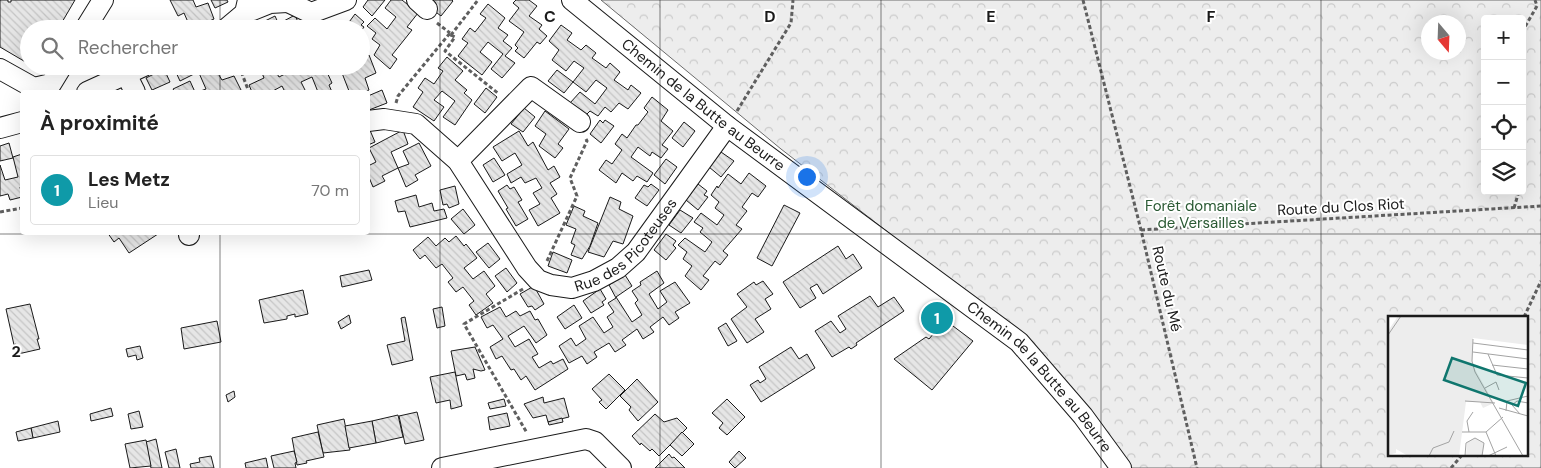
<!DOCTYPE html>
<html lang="fr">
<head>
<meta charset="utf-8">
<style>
	:root { --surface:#fff; --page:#f6f6f6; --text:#222; --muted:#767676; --line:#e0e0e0; --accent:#1a73e8 }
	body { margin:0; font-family:"DM Sans",sans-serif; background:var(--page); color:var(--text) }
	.controls { position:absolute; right:15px; top:15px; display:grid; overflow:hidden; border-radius:5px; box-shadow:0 5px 20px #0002 }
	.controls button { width:45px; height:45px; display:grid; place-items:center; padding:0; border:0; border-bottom:1px solid var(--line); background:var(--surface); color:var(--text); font:25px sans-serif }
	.compass { position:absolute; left:1421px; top:15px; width:45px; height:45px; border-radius:50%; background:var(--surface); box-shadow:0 5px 20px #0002; rotate:161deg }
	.you { position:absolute; left:806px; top:176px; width:18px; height:18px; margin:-12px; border:4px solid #fff; border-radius:50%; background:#1a73e8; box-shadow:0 0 0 8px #1a73e833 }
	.badge { display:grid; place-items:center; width:32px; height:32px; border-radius:50%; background:var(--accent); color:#fff; font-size:16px; font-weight:700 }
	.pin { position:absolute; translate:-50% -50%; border:2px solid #fff; box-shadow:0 1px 5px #0006 }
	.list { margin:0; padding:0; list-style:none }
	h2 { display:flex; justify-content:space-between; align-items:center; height:65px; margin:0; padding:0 20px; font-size:21px }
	h2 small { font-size:16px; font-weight:400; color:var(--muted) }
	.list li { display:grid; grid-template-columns:32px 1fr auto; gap:15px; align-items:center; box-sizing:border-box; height:70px; margin:0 10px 10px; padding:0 10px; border:1px solid var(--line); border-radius:5px }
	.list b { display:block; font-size:19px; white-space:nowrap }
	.list p { margin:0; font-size:16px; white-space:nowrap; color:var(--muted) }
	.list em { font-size:16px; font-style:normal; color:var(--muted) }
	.icon { flex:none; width:28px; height:28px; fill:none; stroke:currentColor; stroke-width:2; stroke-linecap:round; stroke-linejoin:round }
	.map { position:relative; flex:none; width:1541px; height:468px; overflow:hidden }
	.search { position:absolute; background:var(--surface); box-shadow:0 5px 20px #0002; left:20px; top:20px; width:350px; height:55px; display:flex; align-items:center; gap:12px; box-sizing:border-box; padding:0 18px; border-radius:28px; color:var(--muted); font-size:19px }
	.panel { position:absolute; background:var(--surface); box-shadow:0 5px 20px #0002; left:20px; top:90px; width:350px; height:145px; border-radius:5px }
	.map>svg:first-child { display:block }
	.forest { fill:url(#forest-crowns); stroke:#6a6a6a; fill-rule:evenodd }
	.building { fill:url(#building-back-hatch); stroke:#1a1a1a }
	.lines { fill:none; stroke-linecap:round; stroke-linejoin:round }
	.minor-casing { stroke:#1a1a1a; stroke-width:22 }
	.path { stroke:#5f5f5f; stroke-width:3; stroke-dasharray:4 2.5; stroke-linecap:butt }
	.minor { stroke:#fff; stroke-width:20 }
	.grid { fill:none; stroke:#1a1a1a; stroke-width:1; stroke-opacity:0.55 }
	.labels { text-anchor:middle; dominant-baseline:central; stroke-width:4; stroke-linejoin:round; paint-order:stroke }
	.street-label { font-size:15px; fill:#1a1a1a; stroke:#fff }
	.park-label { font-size:15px; fill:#2b5a34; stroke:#fff }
	.inset-road { fill:none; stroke:#a3a3a3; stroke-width:1 }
	.view { fill:#0f766e; fill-opacity:0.15; stroke:#0f766e; stroke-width:2.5 }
	.inset-edge { fill:none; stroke:#1a1a1a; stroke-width:2.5 }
	.grid-label { font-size:16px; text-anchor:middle; font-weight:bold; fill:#1a1a1a; stroke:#fff; stroke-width:4; stroke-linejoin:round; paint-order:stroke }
</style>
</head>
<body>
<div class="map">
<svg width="1541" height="468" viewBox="0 0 1541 468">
	<defs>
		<pattern id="forest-crowns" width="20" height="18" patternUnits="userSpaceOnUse" patternTransform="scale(1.25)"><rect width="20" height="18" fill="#ededed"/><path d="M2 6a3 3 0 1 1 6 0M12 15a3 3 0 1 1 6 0" fill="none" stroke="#cbcbcb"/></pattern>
		<pattern id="building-back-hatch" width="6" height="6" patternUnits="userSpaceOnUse" patternTransform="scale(1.25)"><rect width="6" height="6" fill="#e6e6e6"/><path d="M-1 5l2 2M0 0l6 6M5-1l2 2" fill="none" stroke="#c5c5c5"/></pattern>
	</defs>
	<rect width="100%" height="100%" fill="#fff"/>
	<!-- forest -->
	<path class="forest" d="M601 0H1541V468H1132L1024 338 781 149ZM1485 19H1522V191H1485ZM1428 22H1458V52H1428ZM1390 317H1527V454H1390Z"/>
	<!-- building -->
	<g class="building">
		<path d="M0 0H8V2H11V0H75L58 29H29V64L0 47Z"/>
		<path d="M170 0H193L196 7 208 3 214 19 191 29 184 13 178 16Z"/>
		<path d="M211 0H227L228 2 215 8Z"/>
		<path d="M368 0H385L372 16 363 7Z"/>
		<path d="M391 0H402L418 13 407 27 412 30 392 55 397 59 390 69 374 55 380 45 372 39 376 33 367 26 375 18 387 29 396 17 385 8Z"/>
		<path d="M434 0H452L453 1 441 16 428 6Z"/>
		<path d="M516 0H529L537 6 529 16 542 25 539 29 547 36 540 44 537 42 524 58 515 51 518 48 515 45 524 32 509 21 519 8 513 3Z"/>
		<path d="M488 4 505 18 498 28 508 35 503 41 512 48 505 56 515 63 502 78 491 69 503 54 488 42 480 52 492 62 482 75 458 56 468 43 462 39 470 28 475 32 486 18 480 14Z"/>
		<path d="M355 14 364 22 361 25 364 27 361 31V29H344Z"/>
		<path d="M295 15 301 29H285L282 22Z"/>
		<path d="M275 16 280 27 275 29H249Z"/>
		<path d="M561 25 572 33 567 40 581 50 586 45 596 53 592 58 606 68 610 63 620 72 614 80 628 90 631 85 641 93 628 109 619 103 611 112 605 107 598 116 590 111 586 115 570 103 580 92 595 104 607 88 596 80 586 92 573 82 584 68 574 61 566 71 552 60 559 50 549 41Z"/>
		<path d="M369 55 376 73 365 78 369 90 364 92H346L349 91 342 73 361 66V58Z"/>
		<path d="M447 57 463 71 455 80 467 90 464 93 472 100 455 125 443 117 455 101 442 91 434 100 444 107 434 121 413 107 423 92 418 88 425 78 434 84 443 71 438 68Z"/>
		<path d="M178 66H196L198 72 180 81 174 68Z"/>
		<path d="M294 66H333L326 70 332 83 329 85 332 92H318L312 77 301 82 306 92H285L282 86 271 92H252L249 85 264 78 262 73 274 68 279 77 295 69Z"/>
		<path d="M214 67 222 80 234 76 242 92H198L206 89 199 73Z"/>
		<path d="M164 69 170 82 152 90 146 78Z"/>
		<path d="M557 70 573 82 564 93 548 81Z"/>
		<path d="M190 81 195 92H175L173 89Z"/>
		<path d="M486 88 497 97 485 113 474 104Z"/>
		<path d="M382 90 387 103 369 110 368 96Z"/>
		<path d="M652 97 668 110 661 121 673 131 662 145 668 149 661 158 652 152 650 156 638 147 631 157 653 173 647 182 637 176 633 181 622 173 616 183 599 170 606 160 612 164 622 150 615 144 622 134 627 138 636 125H638L648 112 644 108Z"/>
		<path d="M524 108 535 117 523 132 511 124Z"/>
		<path d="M545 111 569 129 558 144 563 148 555 158 539 146 546 134 535 126Z"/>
		<path d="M600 120 603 123 605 120 614 126 601 143 590 134Z"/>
		<path d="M684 122 695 131 683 147 672 138Z"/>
		<path d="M369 128 375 142 368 145V129Z"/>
		<path d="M403 130 408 144 391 152 398 168 382 176 385 181 373 187 368 175V166L376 162 369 148Z"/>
		<path d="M519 131 528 146 533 142 548 170 554 166 560 177 550 183 557 194 551 198 560 213 538 226 529 210 540 204 533 193 542 188 536 178 525 183 521 177 511 183 507 174 522 165 515 153 502 161 493 147Z"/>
		<path d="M9 143 13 158 0 161V146Z"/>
		<path d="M419 143 431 166 415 175 418 180 406 187 398 168 409 164 403 151Z"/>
		<path d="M721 152 734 161 721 177 709 167Z"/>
		<path d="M22 154V186L20 187 22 197 10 200 8 194 0 196V165L5 180 18 177 13 157Z"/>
		<path d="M494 158 505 175 493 182 483 165Z"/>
		<path d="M666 159 677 167 665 184 654 175Z"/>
		<path d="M749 173 766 186 758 197 752 193 742 207 747 211 736 225 742 229 723 251 728 255 720 265 715 261 703 276 709 280 701 290 685 276 692 266 683 259 687 252 678 245 685 238 705 252 712 242 700 232 703 228 694 222 701 213 717 225 724 215 715 208 719 202 711 195 717 186 718 188 728 174 741 184Z"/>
		<path d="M651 184 659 190 647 206 635 198 644 185 648 187Z"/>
		<path d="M698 184 707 191 704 195 708 197 698 210 686 200Z"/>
		<path d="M507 185 510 189 514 187 522 200 518 202 528 219 516 226 506 209 508 208 498 191Z"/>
		<path d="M455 186 459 204 449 208 447 204 443 205 440 190Z"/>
		<path d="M416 195 419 207 432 203 434 211 444 209 447 218 410 227 405 211 398 212 395 201Z"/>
		<path d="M610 197 621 202 619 209 633 216 623 244 613 241 604 257 588 252Z"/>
		<path d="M784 205 800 213 772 266 757 258Z"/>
		<path d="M574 206 585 211 583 216 598 223 590 246 582 259 571 255 575 245 571 243 576 229 566 225Z"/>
		<path d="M463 209 475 225 464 234 451 219Z"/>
		<path d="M680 210 693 218 681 233 669 225Z"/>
		<path d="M107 232H161L129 253 119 238 114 242Z"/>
		<path d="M666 234 676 241 673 245 676 248 666 260 654 250Z"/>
		<path d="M456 236 464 246 466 244 477 258 464 268 473 279 484 271 495 286 486 294 493 303 476 315 469 305 474 301 463 287 456 292 448 282 453 278 442 264 436 268 425 255 420 259 413 250 428 237 436 246 445 238 449 242Z"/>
		<path d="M488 243 500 259 489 268 476 252Z"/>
		<path d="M838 246 846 259 853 254 862 268 823 294 817 284 810 288 816 298 800 308 783 282Z"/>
		<path d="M553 252 572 260 567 273 548 266Z"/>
		<path d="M506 268 517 283 507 292 495 276Z"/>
		<path d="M369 270 372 280 342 287 340 276Z"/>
		<path d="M657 271 664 283 649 294 658 309 667 302 660 291 675 282 690 303 675 312 679 318 669 325 663 317 650 327 654 332 643 339 637 329 622 340 626 345 615 352 609 343 594 352 597 357 587 364 582 356 569 363 559 346 571 338 576 346 586 339 579 326 593 317 604 333 613 327 607 317 614 312 608 303 616 298 609 285 625 275 632 286 616 297 632 322 642 315 635 303 638 300 632 291 641 285 640 282Z"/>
		<path d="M763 281 773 294 765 299 771 309 755 319 764 332 747 343 731 319 747 307 737 294 754 282 756 285Z"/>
		<path d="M534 286 544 304 535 310 532 306 528 307 520 294Z"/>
		<path d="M600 289 606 299 602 302 604 305 591 313 583 301Z"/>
		<path d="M303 290 308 314 295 317V314L287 316V319L264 323 259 300Z"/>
		<path d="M870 296 878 307 894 297 904 311 856 343 857 345 851 349 849 347 832 357 815 331 831 321 840 333 846 329 838 316Z"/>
		<path d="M30 304 39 339H37L40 349 18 354 16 344 14 345 6 309Z"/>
		<path d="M574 305 582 318 565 329 557 317Z"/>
		<path d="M442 307 445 326 437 328 433 309Z"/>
		<path d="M500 307 506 317 516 311 520 316 530 311 535 320 538 319 547 335 536 343 524 326 508 336 515 347 529 339 538 354 532 357 539 368 551 361 553 364 563 359 568 369 535 390 526 376 521 380 514 369 511 370 502 356 496 359 490 347 503 339 493 325 487 328 481 317Z"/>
		<path d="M940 311 945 319 935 325 929 317Z"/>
		<path d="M349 315 351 323 341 329 338 322Z"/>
		<path d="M405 317 413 360 392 365 387 345 405 341 401 318Z"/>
		<path d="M217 321 221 342 184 349 181 328Z"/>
		<path d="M726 323 737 341 728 346 718 328Z"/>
		<path d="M940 326 947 332 953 326 973 341 932 390 894 359 926 337 929 339Z"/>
		<path d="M140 346 143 358 137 360 136 355 128 357 126 349Z"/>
		<path d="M475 347 485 370 481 371 473 369 475 378 467 380 465 374 456 376 451 351Z"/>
		<path d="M791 347 799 359 807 354 815 368 761 402 750 385 758 380 760 383 766 379 759 367Z"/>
		<path d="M455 372 462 406 451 409 450 400 436 403 430 377Z"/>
		<path d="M609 374 625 390 606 409 599 402 602 400 592 389Z"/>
		<path d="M637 379 658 402 638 421 629 410 631 407 620 396Z"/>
		<path d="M234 391 235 397 228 402 226 395Z"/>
		<path d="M543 397 544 403 564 398 569 417 548 422 546 415 533 418 524 404Z"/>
		<path d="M504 399 506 406 490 409 488 403Z"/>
		<path d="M727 399 745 417 727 435 719 428 723 423 712 413Z"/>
		<path d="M111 408 113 416 91 421 90 414Z"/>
		<path d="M139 411 143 427 131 429 128 414Z"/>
		<path d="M417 412 424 440 405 444 399 416Z"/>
		<path d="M507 413 510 426 490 430 488 417Z"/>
		<path d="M655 414 664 422 677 418 687 428 659 456 652 449 650 451 641 443 640 445 632 436Z"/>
		<path d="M398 415 403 437 376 443 372 421Z"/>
		<path d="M562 418 563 422 549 425 548 422Z"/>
		<path d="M344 419 350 450 323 453 317 425Z"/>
		<path d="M58 421 60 432 33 438 31 428Z"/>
		<path d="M372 421 376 443 349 448 345 426Z"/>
		<path d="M31 428 33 438 18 441 16 432Z"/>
		<path d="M318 432 324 457 306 461 307 463 297 465 292 438Z"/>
		<path d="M682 432 694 444 682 456 670 445Z"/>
		<path d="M156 439 162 468H151L146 442Z"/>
		<path d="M146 440 151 466 130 468 125 444Z"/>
		<path d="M176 449 180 468H169L165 452Z"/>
		<path d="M294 451 297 462 295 463 296 468H274L271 456Z"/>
		<path d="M739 451 746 458 735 468 729 462Z"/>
		<path d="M669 454 672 458 674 457 685 468H655Z"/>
		<path d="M211 456 214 468H191L190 464 200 462 199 458Z"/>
		<path d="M266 458 268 468H246L245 463Z"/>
	</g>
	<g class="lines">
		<!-- minor casing -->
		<g class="minor-casing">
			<g id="minor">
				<path d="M284 0 311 13 346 0"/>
				<path d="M417 0 427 9"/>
				<path id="s1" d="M572 0 727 126 1019 342 1083 416 1121 468"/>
				<path d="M245 13 270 3 287 2"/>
				<path d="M85 29 103 0"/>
				<path d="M226 29 245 13 248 0"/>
				<path d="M0 69 34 88 51 84 62 66"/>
				<path d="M126 74 135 92"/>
				<path d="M87 92 144 66"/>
				<path id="s2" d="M368 121 384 119 416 124 458 161 527 268 538 280 551 285 572 288 594 281 618 268 636 252 727 126"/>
				<path d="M0 128 22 122"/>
				<path d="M458 161 531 87 580 122"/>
				<path d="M189 232V235"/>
				<path d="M442 468 586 439 595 442 621 468"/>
			</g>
		</g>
		<!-- path -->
		<g class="path">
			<path d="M1083 0 1141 230 1197 468"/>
			<path d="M437 23 450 33"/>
			<path d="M1522 32 1537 6 1535 0"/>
			<path d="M451 35 455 37 445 51 499 94"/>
			<path d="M239 66 249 92"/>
			<path d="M396 103 398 96 450 33 451 35 478 0"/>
			<path d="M737 111 791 23 793 0"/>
			<path d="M1522 177V179"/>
			<path d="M1514 208 1519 191"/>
			<path d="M0 212 22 208"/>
			<path d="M1141 230 1541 206"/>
			<path d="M547 261 577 196 570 178 587 141 586 139"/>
			<path d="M523 289 464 324 527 433"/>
			<path d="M1524 317 1541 281"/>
			<path d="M1451 468 1463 454"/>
		</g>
		<!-- minor -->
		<use href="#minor" class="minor"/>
	</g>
	<!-- grid -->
	<path class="grid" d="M220 0V29M440 0V468M660 0V468M881 0V468M1101 0V468M1321 0V468M220 66V92M220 232V468M0 234H1541"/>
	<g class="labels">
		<!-- street labels -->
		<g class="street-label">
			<text stroke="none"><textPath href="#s1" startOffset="168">Chemin de la Butte au Beurre</textPath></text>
			<text transform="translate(1341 207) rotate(-3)">Route du Clos Riot</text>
			<text stroke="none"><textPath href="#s2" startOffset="354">Rue des Picoteuses</textPath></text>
			<text transform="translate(1167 289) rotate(77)">Route du Mé</text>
			<text stroke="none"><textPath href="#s1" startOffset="602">Chemin de la Butte au Beurre</textPath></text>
		</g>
		<!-- park labels -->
		<g class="park-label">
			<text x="1201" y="206">Forêt domaniale<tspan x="1201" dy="17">de Versailles</tspan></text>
		</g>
	</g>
	<!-- overview -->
	<g transform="translate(1388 316)">
		<rect width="140" height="140" fill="#fff"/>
		<path d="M10 0H140V29L85 22 84 48 106 87 95 92 92 86H78L71 140H20L8 133V137L0 139V15Z" fill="#ededed"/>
		<path d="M87 122 96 127 94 140H78L79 126Z" fill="#ededed"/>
		<path class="inset-road" d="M0 19 13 0M85 23 84 45 87 56 135 140M85 27 140 34M85 36 140 43M100 38 109 59 140 62M104 49 140 53M97 72 108 66 111 74M77 85 107 87M111 92 140 100M118 95 119 85 140 80M132 98 124 89 129 85 140 87M74 116H98L115 101M81 116 79 105 85 96M98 116 108 140M41 140 45 132 61 126 66 115M77 140 78 127 87 122 96 127 94 140M100 140 119 131"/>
		<path class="view" d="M64 42 138 67 130 90 56 64Z"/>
		<rect width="140" height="140" class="inset-edge"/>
	</g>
	<g class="grid-label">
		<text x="550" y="22">C</text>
		<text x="770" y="22">D</text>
		<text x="991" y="22">E</text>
		<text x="1211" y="22">F</text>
		<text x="16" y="357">2</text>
	</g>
</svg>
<div class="controls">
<button>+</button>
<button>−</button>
<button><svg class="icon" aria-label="locate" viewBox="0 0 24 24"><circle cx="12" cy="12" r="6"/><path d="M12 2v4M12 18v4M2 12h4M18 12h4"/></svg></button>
<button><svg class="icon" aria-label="layers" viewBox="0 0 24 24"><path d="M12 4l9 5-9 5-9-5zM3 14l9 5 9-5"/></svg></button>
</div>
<svg class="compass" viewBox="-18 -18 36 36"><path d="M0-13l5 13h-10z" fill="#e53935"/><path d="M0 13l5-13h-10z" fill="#767676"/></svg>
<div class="you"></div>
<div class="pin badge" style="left:937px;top:318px;background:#0f9aa8">1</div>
<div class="search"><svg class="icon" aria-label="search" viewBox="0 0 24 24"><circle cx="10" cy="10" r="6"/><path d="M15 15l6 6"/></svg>Rechercher</div>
<section class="panel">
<h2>À proximité<small></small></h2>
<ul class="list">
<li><span class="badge" style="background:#0f9aa8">1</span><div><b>Les Metz</b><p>Lieu</p></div><em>70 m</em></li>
</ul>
</section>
</div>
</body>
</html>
